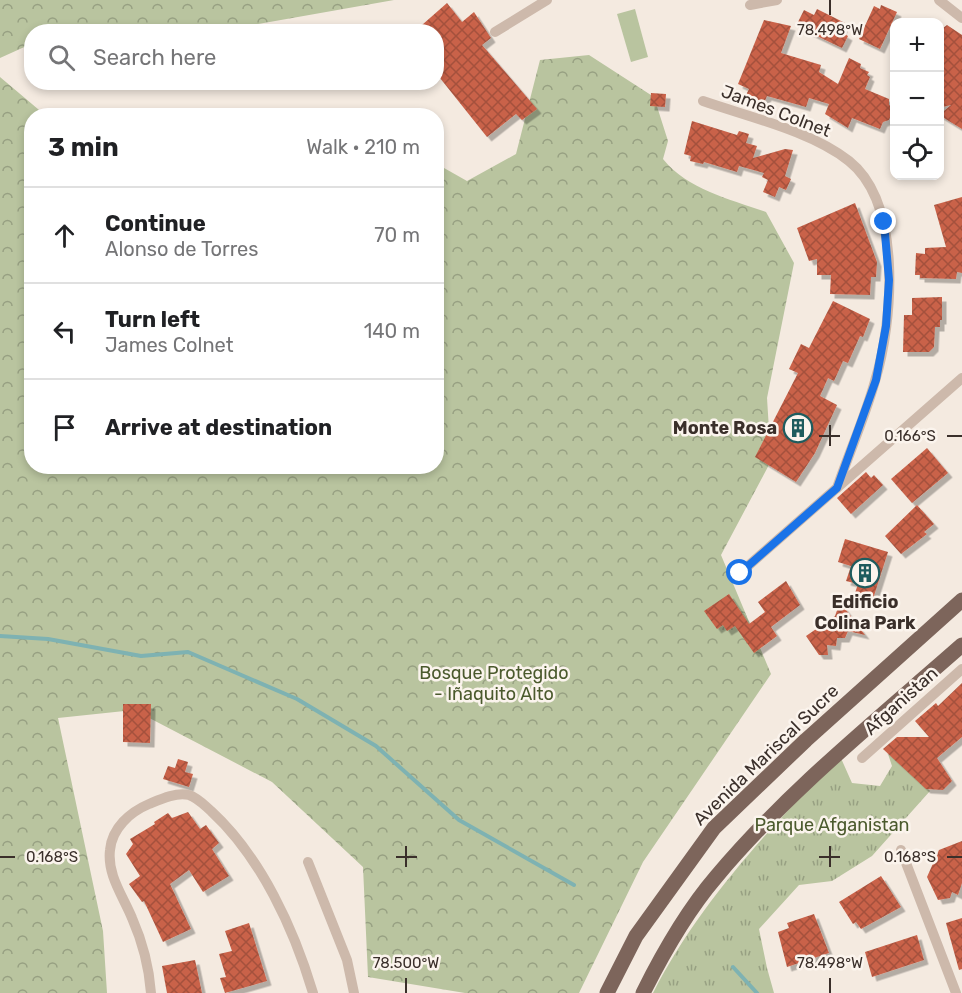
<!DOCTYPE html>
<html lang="en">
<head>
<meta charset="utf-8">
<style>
	:root { --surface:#fff; --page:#f6f6f6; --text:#202124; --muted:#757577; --line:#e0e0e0 }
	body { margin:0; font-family:Rubik,sans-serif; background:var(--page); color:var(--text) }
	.controls { position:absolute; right:18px; top:18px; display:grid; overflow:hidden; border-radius:12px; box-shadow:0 3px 9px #0003 }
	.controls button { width:54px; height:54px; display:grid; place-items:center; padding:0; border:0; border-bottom:2px solid var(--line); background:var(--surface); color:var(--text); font:30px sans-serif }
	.stop { position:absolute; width:18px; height:18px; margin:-14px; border:4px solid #1a73e8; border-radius:50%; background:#fff }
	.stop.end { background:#1a73e8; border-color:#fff; box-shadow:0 2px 6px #0008 }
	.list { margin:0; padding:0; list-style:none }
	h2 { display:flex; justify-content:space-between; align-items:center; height:78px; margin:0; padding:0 24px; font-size:26px }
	h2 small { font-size:20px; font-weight:400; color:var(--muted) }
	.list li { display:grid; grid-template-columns:39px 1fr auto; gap:18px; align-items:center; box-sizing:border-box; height:96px; padding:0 24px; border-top:2px solid var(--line) }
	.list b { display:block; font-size:22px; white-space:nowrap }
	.list p { margin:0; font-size:20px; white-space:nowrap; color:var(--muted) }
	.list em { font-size:20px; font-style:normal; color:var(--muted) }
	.icon { flex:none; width:33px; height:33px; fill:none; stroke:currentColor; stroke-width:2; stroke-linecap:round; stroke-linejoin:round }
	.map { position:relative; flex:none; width:962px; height:993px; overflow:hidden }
	.search { position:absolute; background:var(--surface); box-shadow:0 3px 9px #0003; left:24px; top:24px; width:420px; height:66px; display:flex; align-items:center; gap:15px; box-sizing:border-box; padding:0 21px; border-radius:24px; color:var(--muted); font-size:22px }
	.panel { position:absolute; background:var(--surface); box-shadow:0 3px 9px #0003; left:24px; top:108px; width:420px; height:366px; border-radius:24px }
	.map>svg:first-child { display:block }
	.grass { fill:#b9c49f }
	.forest { fill:url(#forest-crowns) }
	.park { fill:url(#park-tufts) }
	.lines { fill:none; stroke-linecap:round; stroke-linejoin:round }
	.stream { stroke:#7eb2b2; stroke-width:4 }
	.building { fill:url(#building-cross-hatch); filter:url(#shadow) }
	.street { stroke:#cdb9ab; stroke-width:10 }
	.primary { stroke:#7d655b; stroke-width:15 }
	.route { stroke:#1a73e8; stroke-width:8 }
	.ticks { fill:none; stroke:#3a2f2a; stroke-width:2 }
	.labels { text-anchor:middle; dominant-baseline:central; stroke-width:5; stroke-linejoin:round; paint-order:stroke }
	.street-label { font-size:18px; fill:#3a2f2a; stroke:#fbf4ed }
	.poi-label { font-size:18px; font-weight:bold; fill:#3a2f2a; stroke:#fbf4ed; text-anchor:end }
	.park-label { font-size:18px; fill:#4b5a2d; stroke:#fbf4ed }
	.ticks-label { font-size:15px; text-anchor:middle; fill:#3a2f2a; stroke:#fbf4ed; stroke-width:5; stroke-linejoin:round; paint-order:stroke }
</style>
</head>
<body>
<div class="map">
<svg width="962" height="993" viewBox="0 0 962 993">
	<defs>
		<pattern id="forest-crowns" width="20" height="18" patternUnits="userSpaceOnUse" patternTransform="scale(1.5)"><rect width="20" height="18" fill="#b9c49f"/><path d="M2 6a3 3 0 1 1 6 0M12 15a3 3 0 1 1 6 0" fill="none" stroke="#97a082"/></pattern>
		<pattern id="park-tufts" width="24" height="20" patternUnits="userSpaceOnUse" patternTransform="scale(1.5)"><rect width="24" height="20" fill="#b9c49f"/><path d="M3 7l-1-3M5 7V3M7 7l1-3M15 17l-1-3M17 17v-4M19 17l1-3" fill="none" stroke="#97a082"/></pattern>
		<pattern id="building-cross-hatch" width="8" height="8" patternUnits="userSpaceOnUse" patternTransform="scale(1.5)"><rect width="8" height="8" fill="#c96249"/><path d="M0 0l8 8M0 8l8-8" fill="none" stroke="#a4513d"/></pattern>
		<filter id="shadow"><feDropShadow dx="4.5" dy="4.5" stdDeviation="0" flood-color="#0004"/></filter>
	</defs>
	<rect width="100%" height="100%" fill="#f4eae0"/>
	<!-- grass -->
	<path class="grass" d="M635 9 648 57 631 62 617 14Z"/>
	<!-- forest -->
	<g class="forest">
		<path d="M0 0H394L218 31 32 32 31 44 0 58Z"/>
		<path d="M589 55 654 97 668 141 663 159C688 190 730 199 766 212L794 263 767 398 771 461 721 555 771 674 643 862 579 993H465L368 977 363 867 272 782 134 710 58 718 103 931 107 993H0V77L45 115 32 116V466H436L437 164 467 181 516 154 540 60Z"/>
	</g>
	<!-- park -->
	<path class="park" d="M888 754 903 763 930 791 872 856 832 881 799 885 759 929 767 968 774 993H653C699 903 770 828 840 756L852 783 880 786 892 766Z"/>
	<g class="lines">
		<!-- stream -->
		<g class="stream">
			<path d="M0 636 48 639 141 656 188 652 297 699 376 746 459 820 574 885"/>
			<path d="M733 967 757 993"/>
		</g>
	</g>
	<!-- building -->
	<g class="building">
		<path d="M447 3 462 22 474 12 491 38 482 45 537 109 522 120 516 114 487 137 436 73V32H414Z"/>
		<path d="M881 5 897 12 880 49 859 39 874 6 880 9Z"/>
		<path d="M817 9 845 23 841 32 848 36 842 48 796 26 804 10 814 15Z"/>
		<path d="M764 20 791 26 781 53 821 65 819 72 838 84 849 58 861 64 860 68 869 72 867 75 870 77 865 89 889 99V105L894 107 889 120 883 122 880 129 852 118 848 128 825 114 829 104 809 98 806 107 767 96 764 103 746 95 749 89 738 84Z"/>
		<path d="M947 25 962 35V129L939 115 951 105 939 108V31Z"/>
		<path d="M651 93 666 94 665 107 650 106Z"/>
		<path d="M692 121 737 135 739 131 749 134 746 143 757 146 753 158 785 149 793 150 785 176 791 179 786 190 779 187 775 197 763 192 768 180 762 177 764 173 739 166 737 172 704 162 703 164 690 161 691 156 684 154Z"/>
		<path d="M962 197V273L957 272 956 279 920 278V275H915L916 253 925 254V248L946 247 934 205Z"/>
		<path d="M855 203 877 262 876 277H871L870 295 830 294 831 275H817V259L809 261 797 228Z"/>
		<path d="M942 297V320H940V327H935L934 347 929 352H903L904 315H912V298Z"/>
		<path d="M833 301 870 319 863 337 860 336 848 363 843 361 834 381 828 378 820 396 837 405 815 453 796 482 755 457 798 373 789 369 801 344 809 348Z"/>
		<path d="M927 448 948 473 912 503 891 479Z"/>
		<path d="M866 472 871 478 874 475 883 485 851 514 837 498Z"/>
		<path d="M917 505 934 524 924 532 927 534 901 554 885 536Z"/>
		<path d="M845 539 888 552 872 602 854 596 858 584 846 581 851 566 838 562Z"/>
		<path d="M786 581 800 605 771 627 777 636 754 653 735 626 727 631 723 625 717 629 704 611 729 594 749 624 765 612 758 602Z"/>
		<path d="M840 602 865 635 848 631 845 638H837L836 646 827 645 828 655H819L806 636 835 616Z"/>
		<path d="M962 683V737L937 758 952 781 943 790 926 789 883 749 897 737H929L915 721 936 703 938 706Z"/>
		<path d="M123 704H151L150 743 123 742Z"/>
		<path d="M178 759 188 762 185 772 193 774 189 787 163 779 168 766 175 768Z"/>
		<path d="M188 812 200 829 206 825 219 843 212 849 229 876 203 892 189 870 170 884 191 929 163 942 144 901 142 902 129 884 140 876 126 854 133 844 130 839 155 824 154 822 168 813 172 818Z"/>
		<path d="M962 841V883L958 895 952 892 950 898 938 900 927 877 939 850Z"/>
		<path d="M881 876 901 907 861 929 856 922 853 924 839 902Z"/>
		<path d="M814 914 829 953 787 967 778 932 789 928 787 923Z"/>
		<path d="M962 918V969L959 970 946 923Z"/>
		<path d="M249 923 267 981 225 993 220 978 226 977 219 954 232 951 225 931Z"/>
		<path d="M917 935 924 960 872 977 865 952Z"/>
		<path d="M195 960 202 993H167L162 966Z"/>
	</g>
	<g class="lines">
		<!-- street -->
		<g class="street">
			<path d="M939 0 962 18"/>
			<path d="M750 5 777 0"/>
			<path d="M495 32 547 0"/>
			<path d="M703 101C749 117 811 131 849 161 903 204 893 322 875 381 865 417 849 453 837 488"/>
			<path d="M740 573 962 378"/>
			<path d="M862 758 962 669"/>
			<path d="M901 850 956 993"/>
			<path d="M308 862 347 960 354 993"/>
			<path d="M151 993C149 966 143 943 132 918 123 896 107 875 110 850 112 828 130 812 149 804 161 799 176 792 189 795 198 798 204 805 211 811 261 857 294 929 313 993"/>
		</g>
		<!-- primary -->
		<g class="primary">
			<path d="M607 993 636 936 714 828 806 740 962 600"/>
			<path d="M643 993C663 953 686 912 716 877 788 791 878 719 962 645"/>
		</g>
	</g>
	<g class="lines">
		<!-- route -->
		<path class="route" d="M740 573 837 488 876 380 886 326 889 280 884 222"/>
	</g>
	<!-- ticks -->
	<path class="ticks" d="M830 0V15M830 425V446M819 436H840M947 436H962M406 846V867M830 846V867M0 857H15M396 857H417M819 857H840M947 857H962M406 978V993M830 978V993"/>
	<!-- icons -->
	<defs>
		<g id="building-ring" transform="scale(1.5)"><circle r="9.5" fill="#fbf4ed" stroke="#1e5c5e" stroke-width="1.5"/><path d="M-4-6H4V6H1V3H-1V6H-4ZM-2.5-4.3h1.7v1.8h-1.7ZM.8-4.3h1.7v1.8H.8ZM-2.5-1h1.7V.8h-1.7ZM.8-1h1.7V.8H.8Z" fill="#1e5c5e"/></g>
	</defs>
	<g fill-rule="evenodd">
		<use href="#building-ring" x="798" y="428"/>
		<use href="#building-ring" x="865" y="573"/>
	</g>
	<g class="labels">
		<!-- street labels -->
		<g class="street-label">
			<text transform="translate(776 111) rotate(21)">James Colnet</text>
			<text transform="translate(901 701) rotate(-42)">Afganistan</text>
			<text transform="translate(766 755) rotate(-44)">Avenida Mariscal Sucre</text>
		</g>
		<!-- poi labels -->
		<g class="poi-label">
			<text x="777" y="428">Monte Rosa</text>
			<text x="865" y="602" text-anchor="middle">Edificio<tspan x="865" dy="21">Colina Park</tspan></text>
		</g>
		<!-- park labels -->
		<g class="park-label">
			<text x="494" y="673">Bosque Protegido<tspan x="494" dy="21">- Iñaquito Alto</tspan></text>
			<text x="832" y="825">Parque Afganistan</text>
		</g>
	</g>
	<g class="ticks-label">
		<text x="830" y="35">78.498°W</text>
		<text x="910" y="441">0.166°S</text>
		<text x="52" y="862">0.168°S</text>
		<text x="910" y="862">0.168°S</text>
		<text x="406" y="968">78.500°W</text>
		<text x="830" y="968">78.498°W</text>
	</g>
</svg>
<div class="controls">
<button>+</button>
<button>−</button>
<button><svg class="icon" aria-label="locate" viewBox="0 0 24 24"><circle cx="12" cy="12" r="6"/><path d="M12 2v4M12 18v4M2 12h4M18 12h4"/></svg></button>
</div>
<div class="stop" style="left:740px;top:573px"></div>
<div class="stop end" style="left:884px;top:222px"></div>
<div class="search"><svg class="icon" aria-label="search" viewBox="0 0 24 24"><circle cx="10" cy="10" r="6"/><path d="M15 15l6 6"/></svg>Search here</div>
<section class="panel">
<h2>3 min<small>Walk · 210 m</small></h2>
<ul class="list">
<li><svg class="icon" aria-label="ahead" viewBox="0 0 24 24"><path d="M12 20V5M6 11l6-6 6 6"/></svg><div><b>Continue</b><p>Alonso de Torres</p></div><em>70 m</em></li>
<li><svg class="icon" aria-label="left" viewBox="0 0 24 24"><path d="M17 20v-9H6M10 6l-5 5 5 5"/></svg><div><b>Turn left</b><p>James Colnet</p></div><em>140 m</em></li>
<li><svg class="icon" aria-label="arrive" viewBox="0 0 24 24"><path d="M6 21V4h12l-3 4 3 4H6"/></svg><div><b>Arrive at destination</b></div></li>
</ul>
</section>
</div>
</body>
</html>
